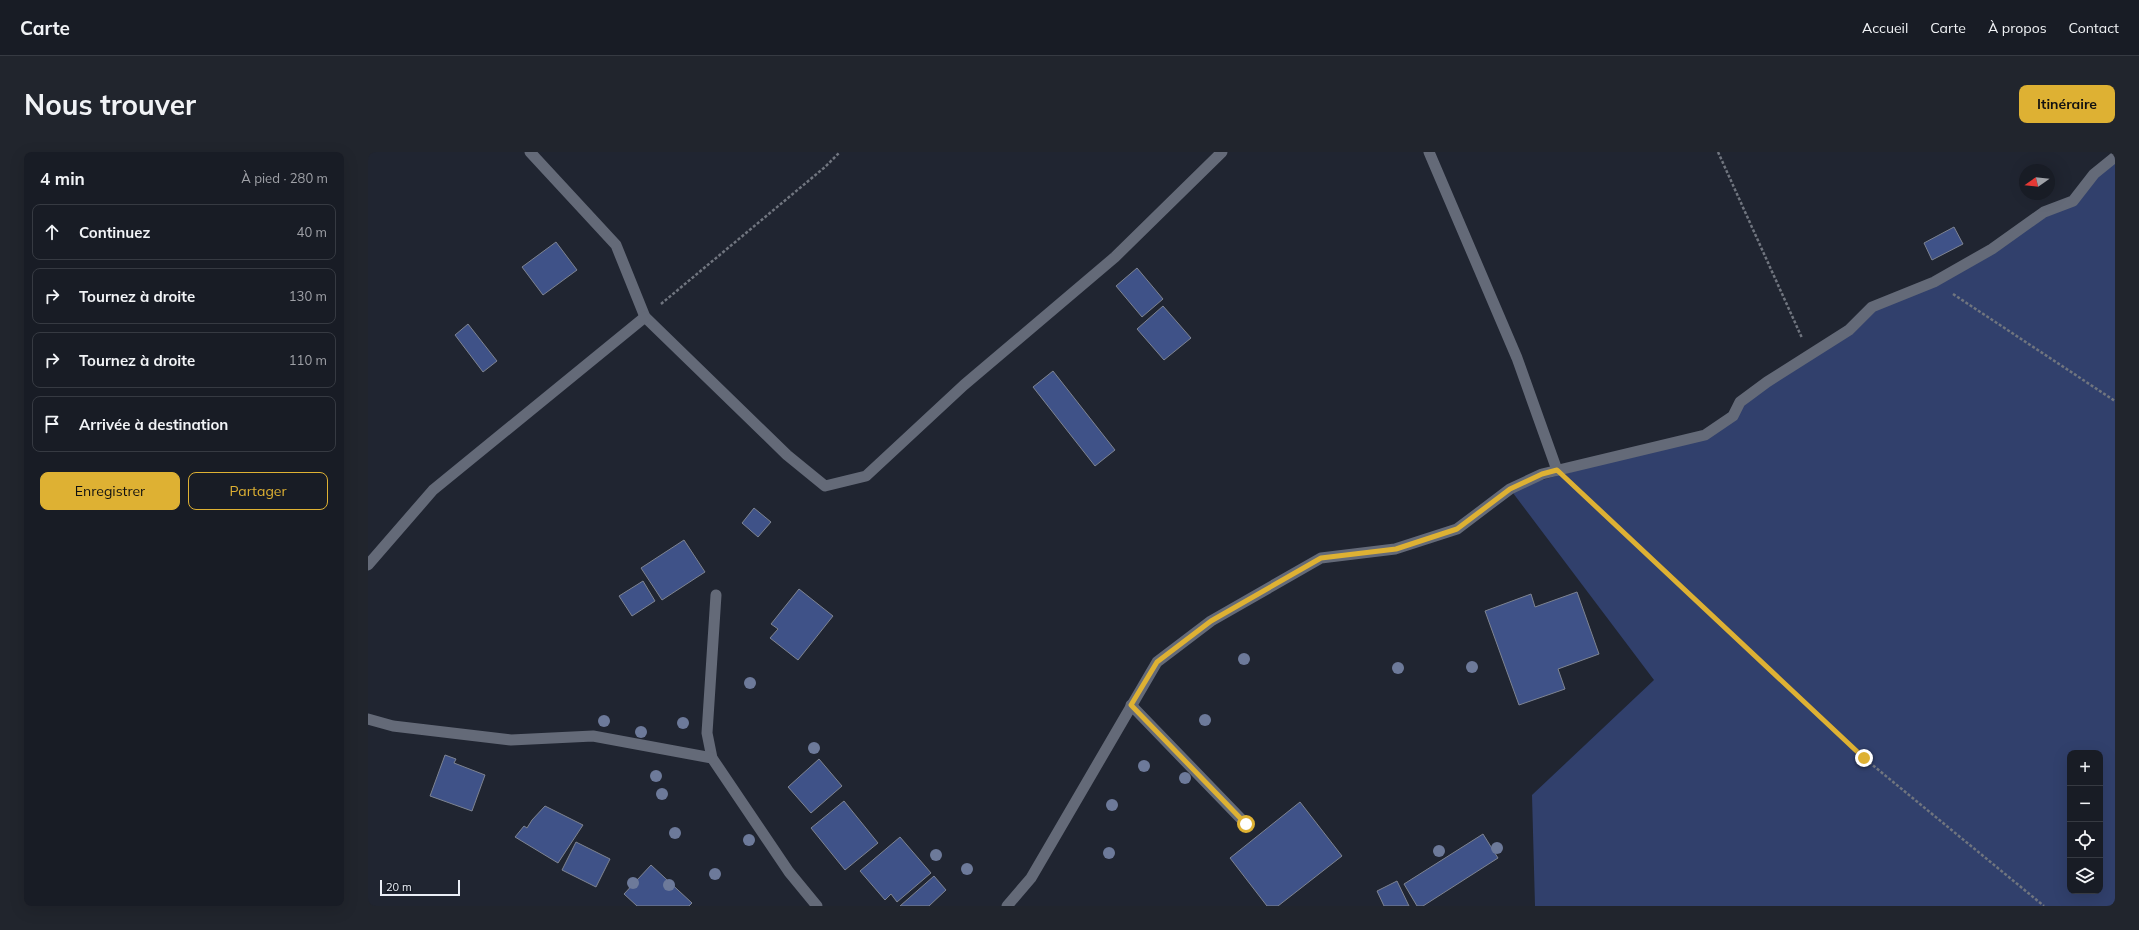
<!DOCTYPE html>
<html lang="fr">
<head>
<meta charset="utf-8">
<style>
	:root { --surface:#181c25; --page:#21252d; --text:#f1f3f6; --muted:#9fa1a7; --line:#363a42; --accent:#deb133 }
	body { margin:0; font-family:Mulish,sans-serif; background:var(--page); color:var(--text) }
	.controls { position:absolute; right:12px; bottom:12px; display:grid; overflow:hidden; border-radius:8px; box-shadow:0 4px 16px #0002 }
	.controls button { width:36px; height:36px; display:grid; place-items:center; padding:0; border:0; border-bottom:1px solid var(--line); background:var(--surface); color:var(--text); font:20px sans-serif }
	.compass { position:absolute; left:1651px; top:12px; width:36px; height:36px; border-radius:50%; background:var(--surface); box-shadow:0 4px 16px #0002; rotate:256deg }
	.scale { position:absolute; left:12px; bottom:10px; width:80px; box-sizing:border-box; padding-left:4px; border:2px solid #eaeef6; border-top:0; font-size:11px; line-height:14px; white-space:nowrap; color:#eaeef6; -webkit-text-stroke:3px #171c27; paint-order:stroke }
	.stop { position:absolute; width:12px; height:12px; margin:-9px; border:3px solid #deb133; border-radius:50%; background:#fff }
	.stop.end { background:#deb133; border-color:#fff; box-shadow:0 1px 4px #0008 }
	.list { margin:0; padding:0; list-style:none }
	h2 { display:flex; justify-content:space-between; align-items:center; height:52px; margin:0; padding:0 16px; font-size:17px }
	h2 small { font-size:13px; font-weight:400; color:var(--muted) }
	.list li { display:grid; grid-template-columns:26px 1fr auto; gap:12px; align-items:center; box-sizing:border-box; height:56px; margin:0 8px 8px; padding:0 8px; border:1px solid var(--line); border-radius:8px }
	.list b { display:block; font-size:15px; white-space:nowrap }
	.list em { font-size:13px; font-style:normal; color:var(--muted) }
	.actions { display:flex; gap:8px; padding:12px 16px }
	.actions a { flex:1; padding:9px 0; border:1px solid var(--accent); border-radius:8px; text-align:center; font-size:14px; color:var(--accent) }
	.actions .main { background:var(--accent); color:#111 }
	.icon { flex:none; width:22px; height:22px; fill:none; stroke:currentColor; stroke-width:2; stroke-linecap:round; stroke-linejoin:round }
	.map { position:relative; flex:none; width:1747px; height:754px; overflow:hidden; border-radius:8px }
	header { display:flex; align-items:center; gap:24px; box-sizing:border-box; height:56px; padding:0 20px; background:var(--surface); border-bottom:1px solid var(--line) }
	header strong { font-size:19px }
	nav { display:flex; gap:22px; margin-inline-start:auto; font-size:14px }
	.intro { display:flex; align-items:center; justify-content:space-between; box-sizing:border-box; height:96px; padding:0 24px }
	h1 { margin:0; font-size:28px }
	.button { padding:10px 18px; border-radius:8px; background:var(--accent); color:#111; font-size:14px; font-weight:700 }
	main { display:flex; gap:24px; padding:0 24px }
	aside { flex:1; background:var(--surface); border-radius:8px; box-shadow:0 4px 16px #0002 }
	.map>svg:first-child { display:block }
	.green { fill:#31406c; fill-rule:evenodd }
	.building { fill:#3f5288; stroke:#7e8492 }
	.lines { fill:none; stroke-linecap:round; stroke-linejoin:round }
	.path { stroke:#70757f; stroke-width:2.5; stroke-dasharray:3 2; stroke-linecap:butt }
	.minor { stroke:#646a78; stroke-width:11 }
	.tertiary { stroke:#646a78; stroke-width:11 }
	.tree { fill:#6d7a9a }
	.route { stroke:#deb133; stroke-width:5 }
</style>
</head>
<body>
<header>
<strong>Carte</strong>
<nav><a>Accueil</a><a>Carte</a><a>À propos</a><a>Contact</a></nav>
</header>
<div class="intro"><h1>Nous trouver</h1><a class="button">Itinéraire</a></div>
<main>
<aside>
<h2>4 min<small>À pied · 280 m</small></h2>
<ul class="list">
<li><svg class="icon" aria-label="ahead" viewBox="0 0 24 24"><path d="M12 20V5M6 11l6-6 6 6"/></svg><div><b>Continuez</b></div><em>40 m</em></li>
<li><svg class="icon" aria-label="right" viewBox="0 0 24 24"><path d="M7 20v-9h11M14 6l5 5-5 5"/></svg><div><b>Tournez à droite</b></div><em>130 m</em></li>
<li><svg class="icon" aria-label="right" viewBox="0 0 24 24"><path d="M7 20v-9h11M14 6l5 5-5 5"/></svg><div><b>Tournez à droite</b></div><em>110 m</em></li>
<li><svg class="icon" aria-label="arrive" viewBox="0 0 24 24"><path d="M6 21V4h12l-3 4 3 4H6"/></svg><div><b>Arrivée à destination</b></div></li>
</ul>
<div class="actions"><a class="main">Enregistrer</a><a>Partager</a></div>
</aside>
<div class="map">
<svg width="1747" height="754" viewBox="0 0 1747 754">
	<rect width="100%" height="100%" fill="#202531"/>
	<!-- green -->
	<path class="green" d="M1747 5V754H1167L1164 643 1286 528 1142 337 1337 283 1372 250 1504 155 1566 130 1705 49ZM1702 601H1732V739H1702Z"/>
	<!-- building -->
	<g class="building">
		<path d="M1586 75 1595 92 1564 108 1556 91Z"/>
		<path d="M188 90 209 118 175 143 154 115Z"/>
		<path d="M769 116 795 147 774 165 748 134Z"/>
		<path d="M795 154 823 186 796 208 769 177Z"/>
		<path d="M100 172 129 209 115 220 87 183Z"/>
		<path d="M685 219 747 298 727 314 665 235Z"/>
		<path d="M386 356 403 370 390 385 374 371Z"/>
		<path d="M316 388 337 420 294 448 273 416Z"/>
		<path d="M275 429 287 449 264 464 251 444Z"/>
		<path d="M431 437 465 464 430 508 402 486 410 477 403 472Z"/>
		<path d="M1209 440 1231 502 1190 517 1197 537 1151 553 1117 459 1163 442 1167 455Z"/>
		<path d="M77 603 88 607 86 611 117 623 104 659 62 644Z"/>
		<path d="M451 607 474 634 443 661 420 635Z"/>
		<path d="M476 649 510 691 477 718 443 676Z"/>
		<path d="M932 650 974 704 910 754H899L862 706Z"/>
		<path d="M177 654 215 673 190 711 147 685 156 674 159 676 164 668Z"/>
		<path d="M1115 682 1130 706 1055 754H1049L1036 732Z"/>
		<path d="M532 685 563 721 529 750 523 742 517 748 492 719Z"/>
		<path d="M208 690 242 707 228 735 194 718Z"/>
		<path d="M283 713 324 751 321 754H269L256 742Z"/>
		<path d="M566 724 578 738 561 754H532Z"/>
		<path d="M1029 729 1041 754H1016L1009 739Z"/>
	</g>
	<g class="lines">
		<!-- path -->
		<g class="path">
			<path d="M1350 0 1434 186"/>
			<path d="M1585 142 1747 249"/>
			<path d="M293 152 457 15 472 0"/>
			<path d="M1205 334 1496 606 1676 754"/>
		</g>
		<!-- minor -->
		<g class="minor">
			<path d="M162 0 248 93 277 165 419 303 457 334 498 324 596 233 747 105 854 0"/>
			<path d="M1061 0 1149 206 1189 318"/>
			<path d="M0 413 65 338 277 165"/>
			<path d="M348 443 339 581 344 606 421 720 449 754"/>
			<path d="M763 553 878 672"/>
			<path d="M0 567 25 574 143 588 225 584 344 606"/>
		</g>
		<!-- tertiary -->
		<path class="tertiary" d="M639 754 663 726 789 510 843 469 953 406 1027 397 1089 377 1142 337 1174 322 1337 283 1365 264 1372 250 1399 230 1481 178 1504 155 1566 130 1624 97 1676 60 1705 49 1726 22 1747 5"/>
	</g>
	<!-- trees -->
	<g class="tree">
		<circle cx="876" cy="507" r="6"/>
		<circle cx="1104" cy="515" r="6"/>
		<circle cx="1030" cy="516" r="6"/>
		<circle cx="382" cy="531" r="6"/>
		<circle cx="837" cy="568" r="6"/>
		<circle cx="236" cy="569" r="6"/>
		<circle cx="315" cy="571" r="6"/>
		<circle cx="273" cy="580" r="6"/>
		<circle cx="446" cy="596" r="6"/>
		<circle cx="776" cy="614" r="6"/>
		<circle cx="288" cy="624" r="6"/>
		<circle cx="817" cy="626" r="6"/>
		<circle cx="294" cy="642" r="6"/>
		<circle cx="744" cy="653" r="6"/>
		<circle cx="307" cy="681" r="6"/>
		<circle cx="381" cy="688" r="6"/>
		<circle cx="1129" cy="696" r="6"/>
		<circle cx="1071" cy="699" r="6"/>
		<circle cx="741" cy="701" r="6"/>
		<circle cx="568" cy="703" r="6"/>
		<circle cx="599" cy="717" r="6"/>
		<circle cx="347" cy="722" r="6"/>
		<circle cx="265" cy="731" r="6"/>
		<circle cx="301" cy="733" r="6"/>
	</g>
	<g class="lines">
		<!-- route -->
		<path class="route" d="M878 672 763 553 789 510 843 469 953 406 1028 397 1089 377 1142 337 1174 322 1189 318 1496 606"/>
	</g>
</svg>
<div class="controls">
<button>+</button>
<button>−</button>
<button><svg class="icon" aria-label="locate" viewBox="0 0 24 24"><circle cx="12" cy="12" r="6"/><path d="M12 2v4M12 18v4M2 12h4M18 12h4"/></svg></button>
<button><svg class="icon" aria-label="layers" viewBox="0 0 24 24"><path d="M12 4l9 5-9 5-9-5zM3 14l9 5 9-5"/></svg></button>
</div>
<svg class="compass" viewBox="-18 -18 36 36"><path d="M0-13l5 13h-10z" fill="#e53935"/><path d="M0 13l5-13h-10z" fill="#9fa1a7"/></svg>
<div class="scale">20 m</div>
<div class="stop" style="left:878px;top:672px"></div>
<div class="stop end" style="left:1496px;top:606px"></div>
</div>
</main>
</body>
</html>
